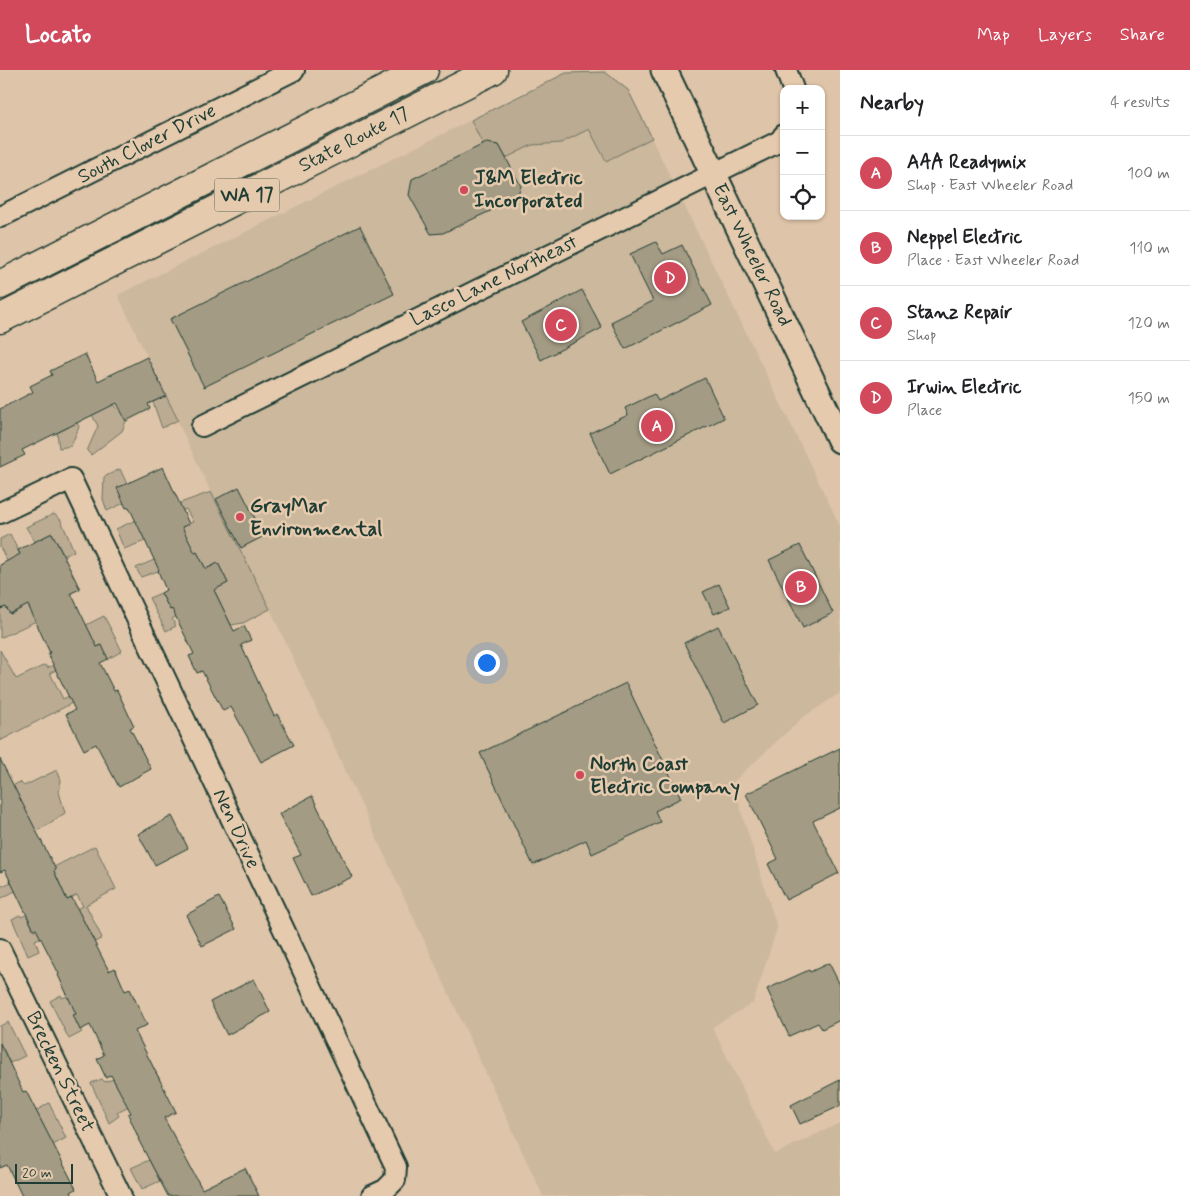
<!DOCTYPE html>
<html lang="en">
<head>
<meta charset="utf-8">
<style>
	:root { --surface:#fff; --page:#f2f2f2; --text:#202124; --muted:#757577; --line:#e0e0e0; --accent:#d1495b }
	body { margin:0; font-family:Mynerve,sans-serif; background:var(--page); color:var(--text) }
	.controls { position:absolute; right:15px; top:15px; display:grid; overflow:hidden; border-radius:10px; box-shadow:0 1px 4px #0004 }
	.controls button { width:45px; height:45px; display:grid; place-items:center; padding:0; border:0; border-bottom:1px solid var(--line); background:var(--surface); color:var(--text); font:25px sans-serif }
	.scale { position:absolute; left:15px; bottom:12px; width:58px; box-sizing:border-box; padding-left:5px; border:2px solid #1f3d34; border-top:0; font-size:14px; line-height:18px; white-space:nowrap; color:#1f3d34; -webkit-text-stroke:4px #e6caad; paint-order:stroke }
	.you { position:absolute; left:486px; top:592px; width:18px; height:18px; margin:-12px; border:4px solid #fff; border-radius:50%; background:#1a73e8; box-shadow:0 0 0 8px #1a73e833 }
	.badge { display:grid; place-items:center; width:32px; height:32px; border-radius:50%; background:var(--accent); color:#fff; font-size:16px; font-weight:700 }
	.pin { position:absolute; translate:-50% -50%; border:2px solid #fff; box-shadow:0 1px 5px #0006 }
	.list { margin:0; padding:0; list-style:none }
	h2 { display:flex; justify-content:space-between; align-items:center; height:65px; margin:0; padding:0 20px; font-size:21px }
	h2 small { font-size:16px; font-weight:400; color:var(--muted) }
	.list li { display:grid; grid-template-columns:32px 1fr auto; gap:15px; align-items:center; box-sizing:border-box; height:75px; padding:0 20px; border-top:1px solid var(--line) }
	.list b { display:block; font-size:19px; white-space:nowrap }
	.list p { margin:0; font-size:16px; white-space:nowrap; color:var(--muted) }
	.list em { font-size:16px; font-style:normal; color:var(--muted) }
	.icon { flex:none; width:28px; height:28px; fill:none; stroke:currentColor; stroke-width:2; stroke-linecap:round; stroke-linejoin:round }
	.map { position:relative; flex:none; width:840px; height:1126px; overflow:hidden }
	header { display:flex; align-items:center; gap:30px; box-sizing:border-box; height:70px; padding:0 25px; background:var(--accent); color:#fff }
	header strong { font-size:24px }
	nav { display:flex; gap:28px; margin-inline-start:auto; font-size:18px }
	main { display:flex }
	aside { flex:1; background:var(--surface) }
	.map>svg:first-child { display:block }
	.built { fill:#ccb89d }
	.green { fill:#bbab93; stroke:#6d7464 }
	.building { fill:#a39b84; stroke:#1f3d34 }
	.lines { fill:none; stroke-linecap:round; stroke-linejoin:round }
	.minor-casing { stroke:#1f3d34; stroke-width:24 }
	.major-casing { stroke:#1f3d34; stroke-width:29 }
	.highway-casing { stroke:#1f3d34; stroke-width:31 }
	.minor { stroke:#e6caad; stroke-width:20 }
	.major { stroke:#e6caad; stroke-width:25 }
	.highway { stroke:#e6caad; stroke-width:28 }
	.poi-dot { fill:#d1495b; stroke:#e6caad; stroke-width:2 }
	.labels { text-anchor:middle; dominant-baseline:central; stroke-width:5; stroke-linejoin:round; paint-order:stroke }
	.shield { fill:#e6caad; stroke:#5b6758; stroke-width:1 }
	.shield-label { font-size:19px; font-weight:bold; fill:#1f3d34 }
	.street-label { font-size:20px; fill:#1f3d34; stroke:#e6caad }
	.poi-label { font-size:20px; font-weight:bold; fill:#1f3d34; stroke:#e6caad; text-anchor:start }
</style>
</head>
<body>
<header>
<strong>Locato</strong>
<nav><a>Map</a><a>Layers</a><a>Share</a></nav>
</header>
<main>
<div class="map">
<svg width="840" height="1126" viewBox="0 0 840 1126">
	<rect width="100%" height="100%" fill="#dec4a8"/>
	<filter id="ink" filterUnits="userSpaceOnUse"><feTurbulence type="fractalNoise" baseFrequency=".02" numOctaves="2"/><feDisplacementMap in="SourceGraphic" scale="10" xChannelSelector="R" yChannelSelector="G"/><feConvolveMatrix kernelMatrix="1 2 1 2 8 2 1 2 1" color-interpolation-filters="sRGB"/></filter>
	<g filter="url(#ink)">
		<!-- built -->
		<path class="built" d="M605 2 628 20 840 456V623L802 648 734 711 742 744 777 858 753 933 712 957 775 1084 840 1053V1126H543L272 543 211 422 118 225 566 3Z"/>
		<!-- green -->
		<g class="green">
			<path d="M605 2 628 20 652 68 606 91 589 59 561 73 532 75 506 88 499 75H483L471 50 566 3Z"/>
			<path d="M166 326 178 350 162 358 153 332Z"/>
			<path d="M112 331 126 351 122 361 91 385 87 381 98 356 92 345Z"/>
			<path d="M75 347 79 357 71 376 59 378 57 363 69 357Z"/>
			<path d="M120 399 127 414 124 433 107 441 103 429 104 407Z"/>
			<path d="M211 422 270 539 243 553 231 555 215 522 172 549 176 556 166 561 149 528 161 523 170 540 228 513 218 493 206 499 197 482 158 501 141 507 136 498 154 490 158 497 193 481 182 457 193 452 186 439 141 461 145 471 124 479 116 459 138 449 139 452 180 433Z"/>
			<path d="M54 444 61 450 74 481 64 486 52 463 35 472 26 457Z"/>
			<path d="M10 464 49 545 0 568V539L6 537 10 544 19 540 26 528 0 477V469Z"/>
			<path d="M104 546 122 581 108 589 101 575 55 598 56 600 50 603 63 629 69 626 72 633 0 671V580L16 609 45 595 47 598 92 577 86 555Z"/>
			<path d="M57 700 61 710 59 722 65 743 36 762 0 722 20 712 24 716Z"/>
			<path d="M95 776 116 819 86 835 102 868 95 872 80 844 54 857 56 861 35 870 39 881 28 886 12 849 20 845 21 847 26 845 34 860 83 836 77 825 67 830 56 805 16 823 15 821 0 829V817L16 810 21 818 55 800 54 797Z"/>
			<path d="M78 924 80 960 82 962 69 969 50 931 61 925 62 928 67 926 68 929Z"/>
			<path d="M8 952 25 986 10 993 4 980 0 981V956Z"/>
			<path d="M158 1006 160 1010 137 1021 133 1034 117 1042 119 1046 109 1053 91 1013 102 1009 105 1012 113 1009 118 1018 126 1014Z"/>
			<path d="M49 1033 66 1068 53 1075 36 1041Z"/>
			<path d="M149 1090 160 1111 142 1119 131 1098Z"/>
		</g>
		<!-- building -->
		<g class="building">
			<path d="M486 73 499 75 521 116 516 129 443 163 431 164 409 125 412 109Z"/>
			<path d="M360 156 394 224 204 317 170 249Z"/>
			<path d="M656 172 663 184 682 175 712 235 625 279 611 252 653 231 630 184Z"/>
			<path d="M582 220 602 258 541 290 521 252Z"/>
			<path d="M85 284 98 311 147 287 166 326 148 334 150 339 126 351 117 333 22 380 25 385 0 397V339L33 322 30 316 52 305 50 301Z"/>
			<path d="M705 308 724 348 610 404 590 363 628 345 625 338 654 324 658 331Z"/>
			<path d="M163 397 189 454 182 457 195 483 197 482 206 499 218 493 228 513 214 520 234 561 244 556 251 570 241 575 274 646 277 644 294 675 261 692 231 637 223 641 202 601 197 603 189 586 194 584 172 539 170 540 161 523 166 520 158 501 159 500 129 437 126 438 117 418Z"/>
			<path d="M239 417 264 466 241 478 216 429Z"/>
			<path d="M52 463 80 519 71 523 97 577 102 575 108 589 100 593 114 621 117 620 134 656 130 658 151 699 119 717 96 674 84 680 66 644 75 640 48 584 50 583 28 535 10 544 6 537 0 539V495L20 484 18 480Z"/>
			<path d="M800 475 833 543 803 558 769 490Z"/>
			<path d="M719 514 730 537 714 544 703 522Z"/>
			<path d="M718 556 758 635 724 653 684 573Z"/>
			<path d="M626 613 681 728 655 741 660 752 592 784 586 770 533 795 480 683Z"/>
			<path d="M840 678V738L813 751 839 803 786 830 768 794 778 789 746 724Z"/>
			<path d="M0 689 56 800 54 801 67 830 72 828 109 901 115 898 125 921 130 919 147 955 135 961 176 1042 164 1048 202 1119 245 1098 259 1126H168L138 1069H139L128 1044 131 1043 111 1005 106 1008 97 989 104 985 90 955 80 960 73 945 76 944 58 905 59 904 36 859 34 860 5 800 0 802Z"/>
			<path d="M312 726 352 807 311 826 293 788 301 785 279 744Z"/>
			<path d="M172 746 188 778 155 795 138 764Z"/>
			<path d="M219 827 236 859 202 876 186 845Z"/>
			<path d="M829 893 840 915V950L822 959 818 953 789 966 767 919 809 900 810 902Z"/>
			<path d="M254 909 270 942 227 965 210 932Z"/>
			<path d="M0 973 23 1022 26 1021 76 1119 71 1122 73 1126H22L7 1095 0 1098Z"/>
			<path d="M840 1010V1036L800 1054 791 1035Z"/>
		</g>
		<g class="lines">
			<!-- minor casing -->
			<g class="minor-casing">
				<g id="minor">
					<path d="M786 0 793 19"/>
					<path d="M0 147 294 0"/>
					<path d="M202 356 780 71 784 65"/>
					<path d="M0 443 71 409 396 1097 395 1110 385 1120 372 1126"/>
					<path d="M0 879 121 1126"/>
				</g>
			</g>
			<!-- major casing -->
			<g class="major-casing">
				<path id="major" d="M664 0 840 370"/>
			</g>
			<!-- highway casing -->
			<g class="highway-casing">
				<g id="highway">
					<path d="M0 215 424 0"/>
					<path d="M0 249 493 0"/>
				</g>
			</g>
			<!-- minor -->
			<use href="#minor" class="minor"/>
			<!-- major -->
			<use href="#major" class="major"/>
			<!-- highway -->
			<use href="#highway" class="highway"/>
		</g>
	</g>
	<!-- markers -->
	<g class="poi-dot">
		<circle cx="464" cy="120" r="5"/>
		<circle cx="240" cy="447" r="5"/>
		<circle cx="580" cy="705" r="5"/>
	</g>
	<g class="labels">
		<!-- shield labels -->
		<rect class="shield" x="214.5" y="108.5" width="65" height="33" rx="4"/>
		<g class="shield-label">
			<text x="247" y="125">WA 17</text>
		</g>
		<!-- street labels -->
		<g class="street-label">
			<text transform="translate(354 70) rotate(-27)">State Route 17</text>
			<text transform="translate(147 74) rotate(-27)">South Clover Drive</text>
			<text transform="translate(752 185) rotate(64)">East Wheeler Road</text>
			<text transform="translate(494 211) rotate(-26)">Lasco Lane Northeast</text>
			<text transform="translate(236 759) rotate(65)">Nen Drive</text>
			<text transform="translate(60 1002) rotate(64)">Brecken Street</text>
		</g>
		<!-- poi labels -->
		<g class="poi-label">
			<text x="474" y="108">J&amp;M Electric<tspan x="474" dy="23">Incorporated</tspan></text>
			<text x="250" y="436">GrayMar<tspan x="250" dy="23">Environmental</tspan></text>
			<text x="590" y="694">North Coast<tspan x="590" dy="23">Electric Company</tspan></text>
		</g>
	</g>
</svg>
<div class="controls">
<button>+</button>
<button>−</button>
<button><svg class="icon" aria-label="locate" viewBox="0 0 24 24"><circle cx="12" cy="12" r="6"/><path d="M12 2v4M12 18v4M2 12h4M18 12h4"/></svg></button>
</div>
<div class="scale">20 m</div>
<div class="you"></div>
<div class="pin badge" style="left:657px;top:356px">A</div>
<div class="pin badge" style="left:801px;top:517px">B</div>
<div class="pin badge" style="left:561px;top:255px">C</div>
<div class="pin badge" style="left:670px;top:208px">D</div>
</div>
<aside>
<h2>Nearby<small>4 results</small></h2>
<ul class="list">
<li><span class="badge">A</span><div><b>AAA Readymix</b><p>Shop · East Wheeler Road</p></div><em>100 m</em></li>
<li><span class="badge">B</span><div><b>Neppel Electric</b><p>Place · East Wheeler Road</p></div><em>110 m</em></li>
<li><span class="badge">C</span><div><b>Stanz Repair</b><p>Shop</p></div><em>120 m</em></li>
<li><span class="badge">D</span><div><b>Irwin Electric</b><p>Place</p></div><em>150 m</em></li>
</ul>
</aside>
</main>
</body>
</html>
